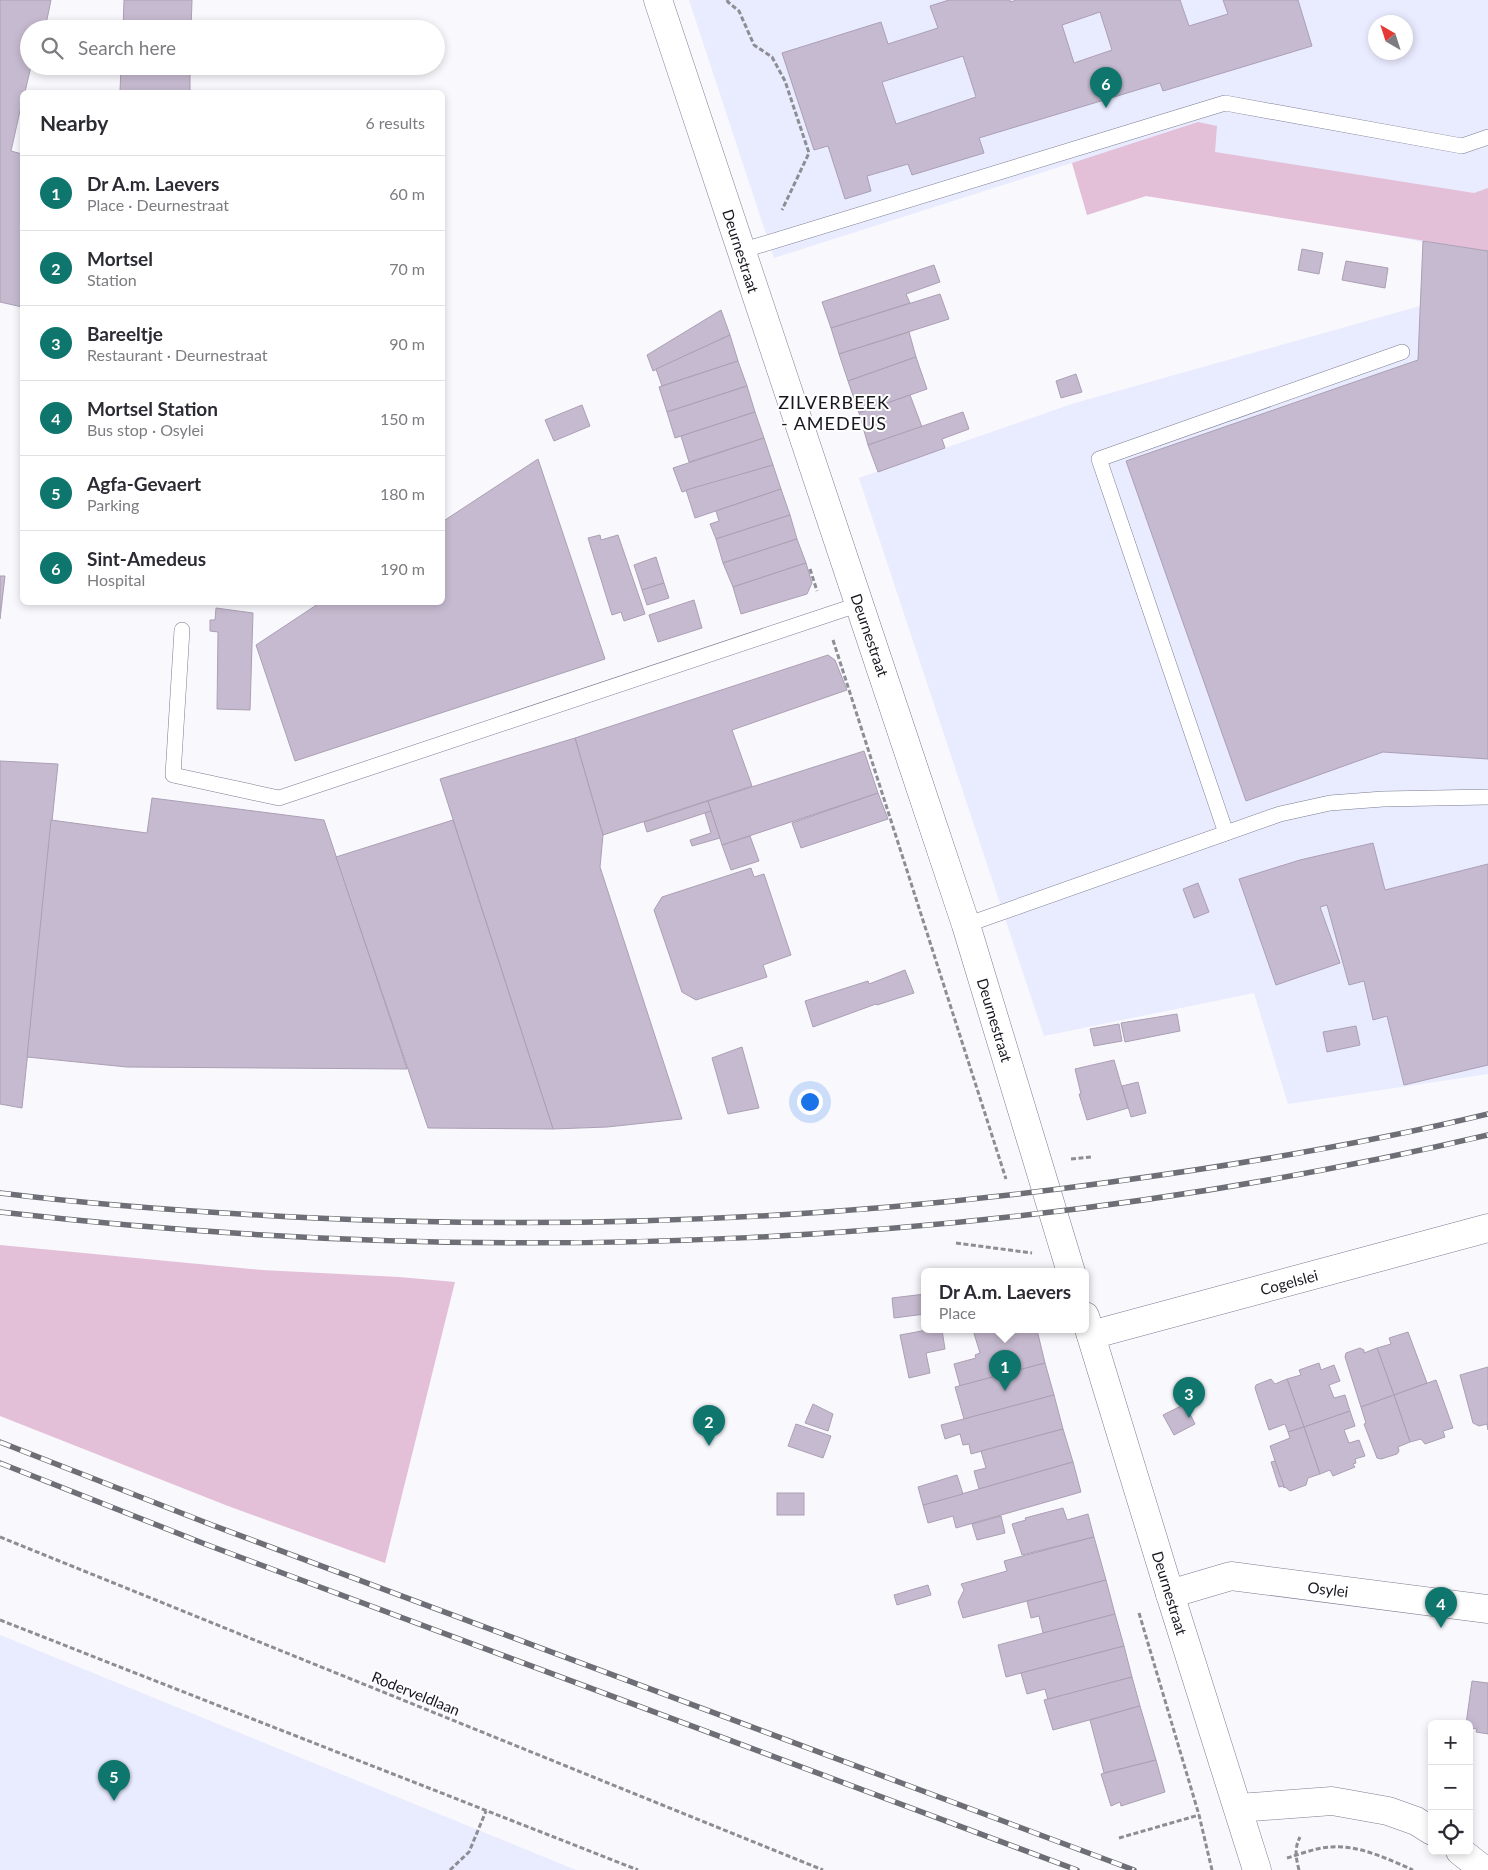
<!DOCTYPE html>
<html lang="en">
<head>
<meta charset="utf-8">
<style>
	:root { --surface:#fff; --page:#f2f2f3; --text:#2b2b33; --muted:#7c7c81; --line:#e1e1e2; --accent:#0f766e }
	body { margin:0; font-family:Lato,sans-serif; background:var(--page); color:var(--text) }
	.controls { position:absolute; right:15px; bottom:15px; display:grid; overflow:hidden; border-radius:8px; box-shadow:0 2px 8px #0003 }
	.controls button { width:45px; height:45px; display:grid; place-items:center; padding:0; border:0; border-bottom:1px solid var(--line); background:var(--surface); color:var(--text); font:25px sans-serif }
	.compass { position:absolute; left:1368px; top:15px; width:45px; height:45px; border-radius:50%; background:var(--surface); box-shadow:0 2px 8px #0003; rotate:321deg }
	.you { position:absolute; left:809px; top:1101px; width:18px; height:18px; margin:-12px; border:4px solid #fff; border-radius:50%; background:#1a73e8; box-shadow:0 0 0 8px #1a73e833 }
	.badge { display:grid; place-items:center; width:32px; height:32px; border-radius:50%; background:var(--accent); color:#fff; font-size:16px; font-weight:700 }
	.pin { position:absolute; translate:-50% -41px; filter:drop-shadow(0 1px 2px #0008) }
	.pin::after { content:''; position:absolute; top:26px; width:18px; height:15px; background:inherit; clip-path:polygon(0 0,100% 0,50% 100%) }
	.popup { position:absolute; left:921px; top:1268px; width:168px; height:65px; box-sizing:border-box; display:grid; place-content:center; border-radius:8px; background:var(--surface); filter:drop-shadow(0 1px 4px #0005); font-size:16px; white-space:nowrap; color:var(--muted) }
	.popup b { font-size:19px; color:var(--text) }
	.popup::after { content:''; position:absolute; left:50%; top:100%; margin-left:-10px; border:10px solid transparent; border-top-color:var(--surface) }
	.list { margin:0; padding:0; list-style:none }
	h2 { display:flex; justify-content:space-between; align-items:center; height:65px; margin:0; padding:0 20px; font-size:21px }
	h2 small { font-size:16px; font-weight:400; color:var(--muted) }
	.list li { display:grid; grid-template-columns:32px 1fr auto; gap:15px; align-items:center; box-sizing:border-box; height:75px; padding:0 20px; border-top:1px solid var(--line) }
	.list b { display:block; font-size:19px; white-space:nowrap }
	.list p { margin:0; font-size:16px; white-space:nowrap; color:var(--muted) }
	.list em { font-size:16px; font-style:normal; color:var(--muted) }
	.icon { flex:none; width:28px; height:28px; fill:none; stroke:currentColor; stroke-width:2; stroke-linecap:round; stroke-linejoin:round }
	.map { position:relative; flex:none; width:1488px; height:1870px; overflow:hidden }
	.search { position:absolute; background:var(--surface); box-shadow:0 2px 8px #0003; left:20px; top:20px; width:425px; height:55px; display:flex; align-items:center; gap:12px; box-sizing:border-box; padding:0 18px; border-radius:28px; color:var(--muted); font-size:19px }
	.panel { position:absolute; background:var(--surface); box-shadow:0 2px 8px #0003; left:20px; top:90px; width:425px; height:515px; border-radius:8px }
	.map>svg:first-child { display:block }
	.built { fill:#e9ebfe; fill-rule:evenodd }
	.green { fill:#e4bfd8 }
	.building { fill:#c6bad0; stroke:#ab9fb4; fill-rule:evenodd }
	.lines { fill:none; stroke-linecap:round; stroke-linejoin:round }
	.lane-casing { stroke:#7b7d93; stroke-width:16 }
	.street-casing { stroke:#7b7d93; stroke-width:29 }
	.secondary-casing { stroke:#7b7d93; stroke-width:29 }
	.path { stroke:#8d8d94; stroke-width:3; stroke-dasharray:5 2.5; stroke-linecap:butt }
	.lane { stroke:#fff; stroke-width:15 }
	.street { stroke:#fff; stroke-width:28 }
	.secondary { stroke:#fff; stroke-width:28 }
	.rail-casing { stroke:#6e6f76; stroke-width:5.5 }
	.rail { stroke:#fff; stroke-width:4; stroke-dasharray:11; stroke-linecap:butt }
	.labels { text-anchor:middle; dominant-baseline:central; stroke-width:4; stroke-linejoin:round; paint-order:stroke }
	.street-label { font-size:15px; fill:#16171f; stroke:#fff }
	.quarter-label { font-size:18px; letter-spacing:1px; fill:#16171f; stroke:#fff }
</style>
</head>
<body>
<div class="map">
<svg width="1488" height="1870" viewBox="0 0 1488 1870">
	<rect width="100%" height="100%" fill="#f8f8fd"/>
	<!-- built -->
	<g class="built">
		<path d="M689 0H1488V1074L1288 1104 1254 993 1044 1036 859 478 1075 403 1420 306 1423 242 1322 222 1146 196 1087 215 1072 163 774 258ZM1376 22H1406V52H1376Z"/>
		<path d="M0 1635 576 1870H0Z"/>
	</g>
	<!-- green -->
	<g class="green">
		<path d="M1198 122 1217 126 1215 152 1474 193 1488 188V251L1146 196 1087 215 1072 163Z"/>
		<path d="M0 1245 262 1270 399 1277 455 1282 385 1563 228 1506 0 1416Z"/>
	</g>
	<!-- building -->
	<g class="building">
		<path d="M0 0H51L45 29H29V66H31L25 92H22V102L11 151 22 154V307L0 302Z"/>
		<path d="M124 0H192L191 29H123Z"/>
		<path d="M949 0H1010V2L1017 0H1180L1189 26 1228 14 1223 0H1298L1312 46 1163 91 1160 83 979 138 984 153 912 175 908 164 867 176 871 191 845 199 828 146 814 150 782 53 881 22 888 44 938 28 930 6ZM1100 12 1112 50 1074 63 1062 25ZM963 56 976 97 896 124 882 82Z"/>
		<path d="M121 66H190V92H120Z"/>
		<path d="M1423 241 1488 251V759L1383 752 1246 801 1126 461 1418 360Z"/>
		<path d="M1302 249 1323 253 1319 274 1298 270Z"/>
		<path d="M1346 261 1388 268 1385 288 1342 280Z"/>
		<path d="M934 265 940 282 906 294 910 303 831 328 822 302Z"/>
		<path d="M940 294 949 319 839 354 831 328Z"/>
		<path d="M721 310 730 335 653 371 647 355Z"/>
		<path d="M909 332 916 357 848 381 839 354Z"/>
		<path d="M730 335 738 361 662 386 656 369Z"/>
		<path d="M916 357 927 389 859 413 848 381Z"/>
		<path d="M738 361 747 386 667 412 659 387Z"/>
		<path d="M1076 374 1082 392 1061 398 1056 381Z"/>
		<path d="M747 386 755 412 675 438 667 412Z"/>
		<path d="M910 395 922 427 868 445 859 413Z"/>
		<path d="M582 405 590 426 554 441 545 420Z"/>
		<path d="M755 412 764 438 689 462 681 436Z"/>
		<path d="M963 412 969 429 942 439 945 448 878 472 868 445Z"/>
		<path d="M764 438 773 465 682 492 673 468Z"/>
		<path d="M538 459 605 659 295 761 256 645 321 602H442V522Z"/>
		<path d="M773 465 781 489 695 518 686 490Z"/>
		<path d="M781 489 790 515 716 539 710 524 719 521 716 511Z"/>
		<path d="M790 515 797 539 723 563 716 539Z"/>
		<path d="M600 535 601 540 618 535 645 614 624 621 621 612 612 615 588 538Z"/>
		<path d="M797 539 806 563 733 587 723 563Z"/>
		<path d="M656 557 664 583 642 590 634 565Z"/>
		<path d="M806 563 812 583 807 594 741 614 733 587Z"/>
		<path d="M0 576H5L0 619Z"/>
		<path d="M664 583 669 598 647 605 642 590Z"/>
		<path d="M694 600 702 628 658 642 649 615Z"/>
		<path d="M216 608 253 613 250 710 217 709 218 632 210 631V620H215Z"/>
		<path d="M828 655 835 660 847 690 732 730 752 786 603 835 575 738Z"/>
		<path d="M575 738 603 835 600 867 682 1119 607 1127 553 1129 440 779Z"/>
		<path d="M864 751 878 793 722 845 708 801Z"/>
		<path d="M0 761 58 764 22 1108 0 1104Z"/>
		<path d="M878 793 888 819 801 848 792 823Z"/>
		<path d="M152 798 324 820 407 1069 127 1067 27 1057 51 820 147 833Z"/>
		<path d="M708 801 711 811 647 832 644 822Z"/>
		<path d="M711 811 720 838 692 846 690 840 711 833 705 813Z"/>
		<path d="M453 820 553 1129 428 1128 336 857Z"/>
		<path d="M750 836 759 861 731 870 722 845Z"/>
		<path d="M1373 843 1385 890 1488 864V1065L1404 1085 1387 1016 1373 1020 1364 981 1349 985 1327 905 1320 907 1340 963 1276 985 1239 879 1300 860Z"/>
		<path d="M751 868 754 877 764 874 791 955 763 965 767 977 696 1000 682 992 654 910 662 897Z"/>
		<path d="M1198 883 1209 912 1194 918 1183 889Z"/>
		<path d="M905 970 914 993 877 1005 876 1004 813 1027 805 1001 868 981 869 984Z"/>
		<path d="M1177 1014 1180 1031 1125 1042 1121 1023Z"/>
		<path d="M1119 1024 1122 1041 1094 1046 1090 1029Z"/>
		<path d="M1356 1026 1360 1045 1327 1052 1323 1032Z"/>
		<path d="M742 1047 759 1108 728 1114 712 1058Z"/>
		<path d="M1114 1060 1128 1108 1087 1120 1079 1094H1081L1075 1069Z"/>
		<path d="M1138 1082 1146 1113 1131 1117 1122 1086Z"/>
		<path d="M925 1294V1314L894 1318 892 1298Z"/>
		<path d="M927 1330H942L945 1349 926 1353 930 1373 909 1378 900 1335Z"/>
		<path d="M973 1330H1037L1045 1363 960 1386 954 1364 976 1358 975 1355 980 1353Z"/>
		<path d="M1408 1332 1427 1383 1394 1395 1377 1348 1391 1344 1389 1338Z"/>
		<path d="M1360 1348 1364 1350V1353L1377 1348 1394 1395 1361 1407 1345 1357 1346 1353Z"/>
		<path d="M1045 1363 1054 1395 964 1419 955 1387Z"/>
		<path d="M1319 1363 1321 1370 1334 1365 1340 1381 1329 1385 1334 1398 1345 1395 1350 1411 1304 1427 1287 1379 1301 1375 1299 1370Z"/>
		<path d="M1488 1367V1430L1487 1424 1479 1426 1473 1423 1460 1375Z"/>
		<path d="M1271 1379 1275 1384 1287 1379 1304 1427 1288 1432 1285 1424 1269 1430 1255 1388 1256 1385Z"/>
		<path d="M1436 1380 1453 1428 1443 1431 1445 1437 1425 1444 1421 1439 1410 1442 1394 1395Z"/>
		<path d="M1054 1395 1063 1429 971 1454 969 1444 963 1445 960 1434 945 1439 941 1425Z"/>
		<path d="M1394 1395 1410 1442 1398 1447 1399 1451 1397 1454 1381 1459 1377 1458 1364 1424 1366 1423 1361 1407Z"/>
		<path d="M813 1404 833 1414 828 1431 805 1423Z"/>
		<path d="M1185 1404 1195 1424 1174 1435 1163 1415Z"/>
		<path d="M1350 1411 1355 1426 1344 1430 1349 1443 1359 1440 1365 1456 1355 1459 1356 1463 1353 1464 1355 1467 1333 1476 1330 1470 1320 1474 1304 1427Z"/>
		<path d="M796 1424 831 1436 823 1458 788 1446Z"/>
		<path d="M1304 1427 1320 1474 1308 1478 1306 1485 1290 1491 1285 1487 1284 1488 1270 1446 1290 1438 1288 1432Z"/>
		<path d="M1063 1429 1073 1462 979 1489 974 1471 986 1468 981 1451Z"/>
		<path d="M1275 1461 1284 1486 1279 1487 1271 1462Z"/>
		<path d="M1073 1462 1081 1492 956 1528 953 1516 928 1523 923 1505Z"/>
		<path d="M957 1475 963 1494 923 1505 918 1487Z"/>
		<rect x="777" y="1493" width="27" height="22"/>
		<path d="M1063 1508 1067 1520 1088 1514 1094 1537 1022 1555 1012 1524 1026 1520 1025 1518Z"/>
		<path d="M1001 1516 1005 1533 977 1540 972 1524Z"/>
		<path d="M1094 1537 1106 1580 963 1618 958 1602 964 1590 961 1584 1007 1571 1004 1561Z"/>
		<path d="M1106 1580 1115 1614 1043 1633 1039 1616 1031 1618 1027 1601Z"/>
		<path d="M928 1585 931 1595 897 1605 894 1595Z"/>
		<path d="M1115 1614 1124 1646 1006 1677 998 1645Z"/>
		<path d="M1124 1646 1132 1677 1048 1700 1045 1689 1027 1694 1021 1673Z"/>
		<path d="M1132 1677 1140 1706 1053 1730 1044 1700Z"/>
		<path d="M1472 1681 1488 1683V1734L1476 1732 1477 1729 1469 1728V1724H1466Z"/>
		<path d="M1140 1706 1156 1760 1104 1773 1090 1720Z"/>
		<path d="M1156 1760 1165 1792 1121 1806 1120 1802 1111 1806 1101 1774Z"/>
	</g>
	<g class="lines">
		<!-- lane casing -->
		<g class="lane-casing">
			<g id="lane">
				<path d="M741 251 1225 103 1462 146 1488 137"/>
				<path d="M182 630 173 775 279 798 860 604"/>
				<path d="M1226 833 1099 459 1402 352"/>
				<path d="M966 925 1280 814 1330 803 1383 799 1488 797"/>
			</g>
		</g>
		<!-- street casing -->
		<g class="street-casing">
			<g id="street">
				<path d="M1091 1335 1488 1228"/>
				<path d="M1170 1594 1231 1576 1488 1609"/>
				<path d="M1238 1808 1332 1801 1388 1811 1416 1821 1432 1831"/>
				<path d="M1460 1851 1484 1870"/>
			</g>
		</g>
		<!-- secondary casing -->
		<g class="secondary-casing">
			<g id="secondary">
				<path d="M658 0 966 925 1071 1272"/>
				<path d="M1085 1316 1170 1594 1257 1870"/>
			</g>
		</g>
		<!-- path -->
		<g class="path">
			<path d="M727 0 728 2 739 11 754 45 772 57 785 81 809 153 782 210"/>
			<path d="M810 569 817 591"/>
			<path d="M833 640 1006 1179"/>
			<path d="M1071 1159 1092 1157"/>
			<path d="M956 1243 1032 1253"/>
			<path d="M0 1537 823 1870"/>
			<path d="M1139 1613 1199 1815 1212 1870"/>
			<path d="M0 1620 638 1870"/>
			<path d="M1119 1838 1199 1815"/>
			<path d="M1287 1858C1301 1854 1317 1847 1332 1847 1359 1845 1388 1859 1413 1870"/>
			<path d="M450 1870 469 1852 486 1811"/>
			<path d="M1299 1870C1296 1858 1294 1849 1300 1837"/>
		</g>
		<!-- lane -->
		<use href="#lane" class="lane"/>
		<!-- street -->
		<use href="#street" class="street"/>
		<!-- secondary -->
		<use href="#secondary" class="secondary"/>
		<!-- rail casing -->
		<g class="rail-casing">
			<g id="rail">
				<path d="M0 1193C104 1206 210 1213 315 1218 582 1230 846 1219 1111 1182 1237 1165 1364 1144 1488 1114"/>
				<path d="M0 1212C495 1269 1002 1249 1488 1135"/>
				<path d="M0 1442 212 1525 1134 1870"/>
				<path d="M0 1463 205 1544 1077 1870"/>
			</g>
		</g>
		<!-- rail -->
		<use href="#rail" class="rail"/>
	</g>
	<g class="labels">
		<!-- street labels -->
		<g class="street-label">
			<text transform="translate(741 251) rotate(72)">Deurnestraat</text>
			<text transform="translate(870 635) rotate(71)">Deurnestraat</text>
			<text transform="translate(995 1020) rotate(73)">Deurnestraat</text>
			<text transform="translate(1289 1282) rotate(-15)">Cogelslei</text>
			<text transform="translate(1328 1589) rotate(7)">Osylei</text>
			<text transform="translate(1170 1593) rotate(73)">Deurnestraat</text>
			<text transform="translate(416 1693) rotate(22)">Roderveldlaan</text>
		</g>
		<!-- quarter labels -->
		<g class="quarter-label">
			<text x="834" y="402">ZILVERBEEK<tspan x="834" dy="21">- AMEDEUS</tspan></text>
		</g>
	</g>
</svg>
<div class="controls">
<button>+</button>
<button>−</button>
<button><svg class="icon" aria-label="locate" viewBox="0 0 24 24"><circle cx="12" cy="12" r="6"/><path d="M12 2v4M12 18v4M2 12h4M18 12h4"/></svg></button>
</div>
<svg class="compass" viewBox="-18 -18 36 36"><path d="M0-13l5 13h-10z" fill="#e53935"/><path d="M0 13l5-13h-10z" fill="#7c7c81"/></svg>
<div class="you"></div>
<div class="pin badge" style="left:1005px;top:1391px">1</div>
<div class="popup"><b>Dr A.m. Laevers</b>Place</div>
<div class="pin badge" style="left:709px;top:1446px">2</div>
<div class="pin badge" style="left:1189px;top:1418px">3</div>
<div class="pin badge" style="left:1441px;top:1628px">4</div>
<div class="pin badge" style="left:114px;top:1801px">5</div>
<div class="pin badge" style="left:1106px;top:108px">6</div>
<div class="search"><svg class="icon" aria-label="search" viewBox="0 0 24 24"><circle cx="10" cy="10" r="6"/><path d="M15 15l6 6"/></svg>Search here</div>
<section class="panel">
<h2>Nearby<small>6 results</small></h2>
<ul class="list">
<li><span class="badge">1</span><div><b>Dr A.m. Laevers</b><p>Place · Deurnestraat</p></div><em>60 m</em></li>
<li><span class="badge">2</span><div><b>Mortsel</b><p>Station</p></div><em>70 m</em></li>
<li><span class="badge">3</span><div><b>Bareeltje</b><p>Restaurant · Deurnestraat</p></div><em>90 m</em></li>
<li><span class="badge">4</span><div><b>Mortsel Station</b><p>Bus stop · Osylei</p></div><em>150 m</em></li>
<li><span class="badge">5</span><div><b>Agfa-Gevaert</b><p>Parking</p></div><em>180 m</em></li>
<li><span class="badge">6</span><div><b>Sint-Amedeus</b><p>Hospital</p></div><em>190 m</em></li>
</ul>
</section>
</div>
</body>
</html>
